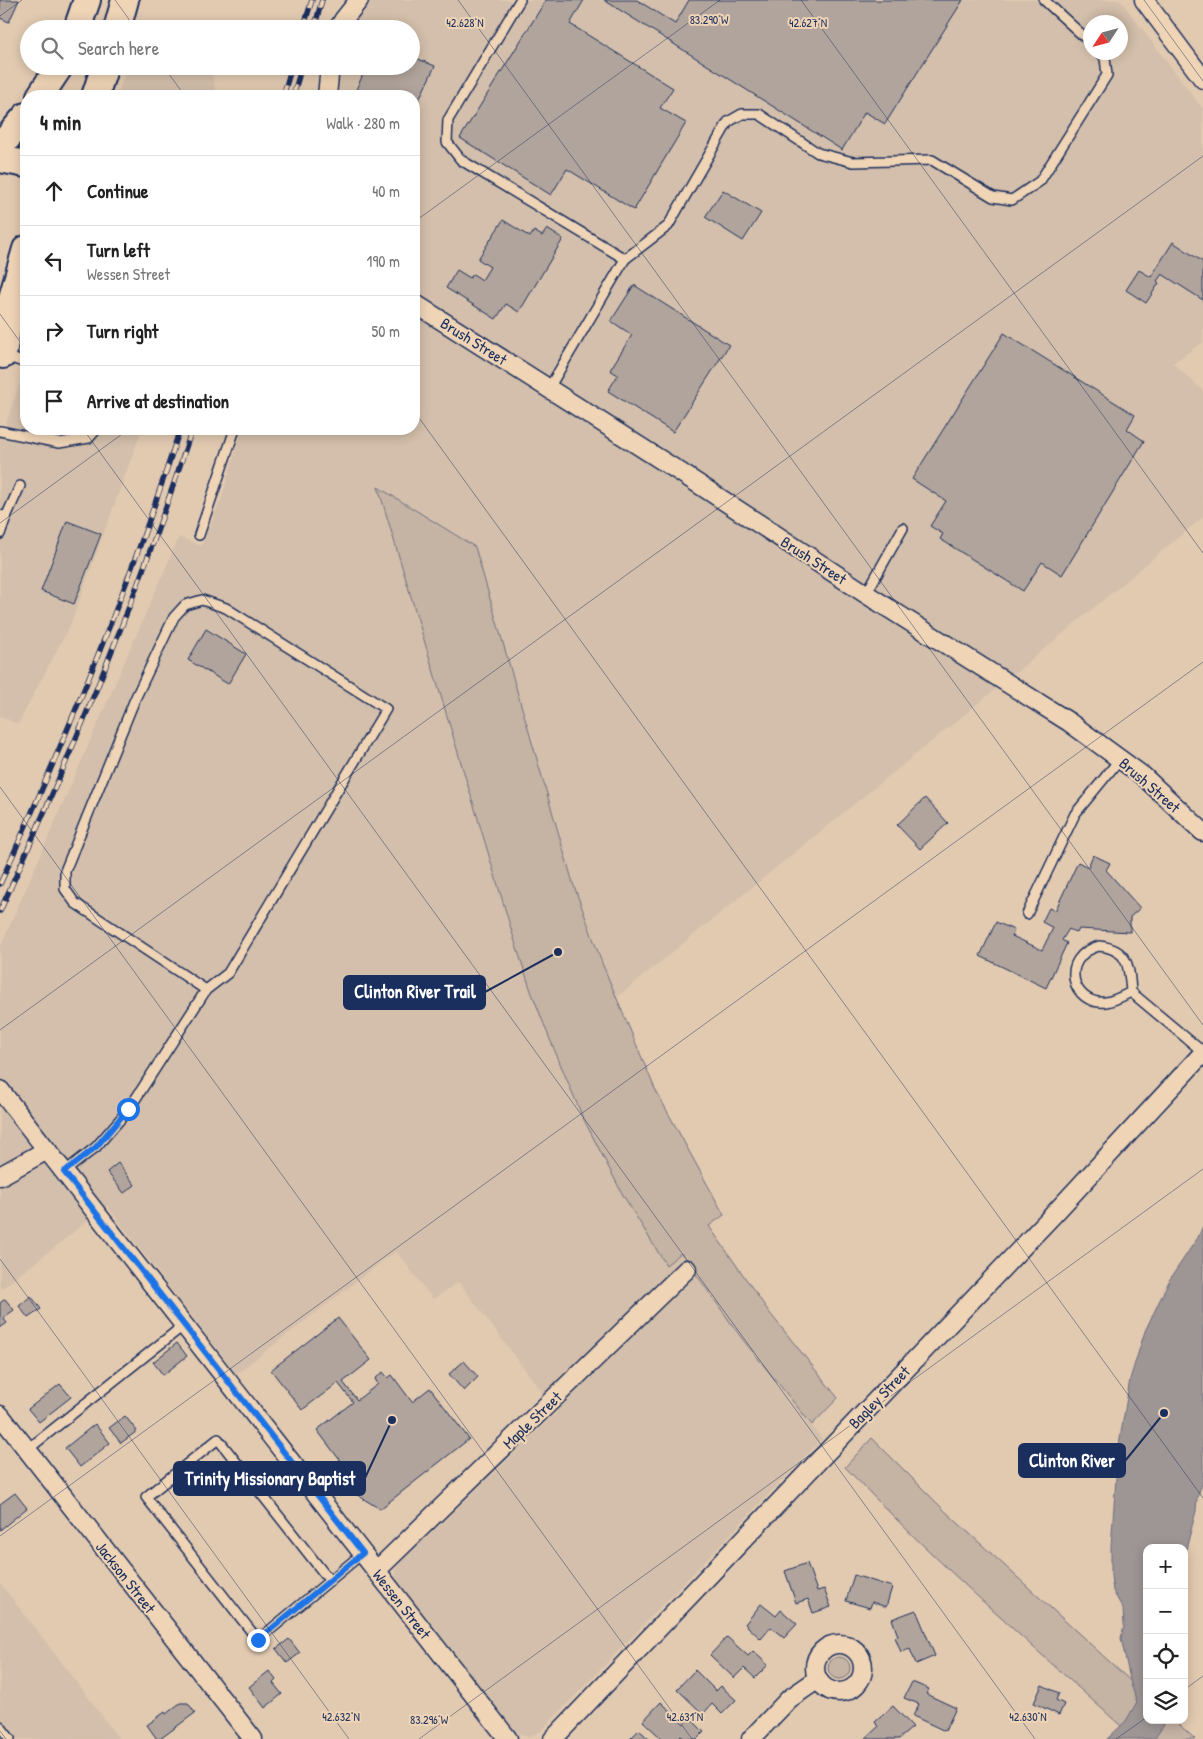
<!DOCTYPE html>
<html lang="en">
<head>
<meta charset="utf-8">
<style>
	:root { --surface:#fff; --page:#f2f2f2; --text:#222; --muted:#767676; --line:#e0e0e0 }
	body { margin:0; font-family:"Patrick Hand",sans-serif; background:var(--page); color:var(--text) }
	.controls { position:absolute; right:15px; bottom:15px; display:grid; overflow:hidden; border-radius:10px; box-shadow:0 2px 12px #0003 }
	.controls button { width:45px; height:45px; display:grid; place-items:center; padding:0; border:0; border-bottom:1px solid var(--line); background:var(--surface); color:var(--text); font:25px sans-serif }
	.compass { position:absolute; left:1083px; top:15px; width:45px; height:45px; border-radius:50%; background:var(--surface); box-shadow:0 2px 12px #0003; rotate:234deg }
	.stop { position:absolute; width:15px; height:15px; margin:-11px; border:4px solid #1a73e8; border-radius:50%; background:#fff }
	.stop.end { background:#1a73e8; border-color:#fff; box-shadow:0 1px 5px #0008 }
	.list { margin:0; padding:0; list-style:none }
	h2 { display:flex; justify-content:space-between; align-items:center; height:65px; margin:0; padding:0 20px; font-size:21px }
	h2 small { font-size:16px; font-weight:400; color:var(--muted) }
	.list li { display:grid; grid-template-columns:32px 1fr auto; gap:15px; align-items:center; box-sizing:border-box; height:70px; padding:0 20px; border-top:1px solid var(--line) }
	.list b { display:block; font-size:19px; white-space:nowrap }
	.list p { margin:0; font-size:16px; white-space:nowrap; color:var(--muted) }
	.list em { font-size:16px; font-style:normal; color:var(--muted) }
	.icon { flex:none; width:28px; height:28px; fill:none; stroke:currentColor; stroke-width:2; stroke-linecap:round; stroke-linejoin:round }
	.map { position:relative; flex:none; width:1203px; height:1739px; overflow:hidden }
	.search { position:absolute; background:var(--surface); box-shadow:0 2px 12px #0003; left:20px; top:20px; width:400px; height:55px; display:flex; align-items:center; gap:12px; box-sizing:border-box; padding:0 18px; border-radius:28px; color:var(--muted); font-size:19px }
	.panel { position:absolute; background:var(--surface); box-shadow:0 2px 12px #0003; left:20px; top:90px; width:400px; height:345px; border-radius:20px }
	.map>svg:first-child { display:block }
	.built { fill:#d3bfab; fill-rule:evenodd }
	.green { fill:#c5b3a4; stroke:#707181 }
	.water { fill:#9e9595; stroke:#6a6c7f }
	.building { fill:#b1a49c; stroke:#1b2f5e }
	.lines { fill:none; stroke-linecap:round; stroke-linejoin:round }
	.lane-casing { stroke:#1b2f5e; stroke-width:12 }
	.street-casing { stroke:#1b2f5e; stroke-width:21 }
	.primary-casing { stroke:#1b2f5e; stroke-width:30 }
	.lane { stroke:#efd4b6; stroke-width:9 }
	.street { stroke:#efd4b6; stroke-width:18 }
	.primary { stroke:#efd4b6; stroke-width:26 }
	.rail-casing { stroke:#1b2f5e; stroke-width:5.5 }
	.rail { stroke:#efd4b6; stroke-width:4; stroke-dasharray:11; stroke-linecap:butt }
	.route { stroke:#1a73e8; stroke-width:6 }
	.ticks { fill:none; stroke:#1b2f5e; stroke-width:1; stroke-opacity:0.45 }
	.labels { text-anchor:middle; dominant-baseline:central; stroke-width:4; stroke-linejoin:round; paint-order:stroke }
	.street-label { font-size:16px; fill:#1b2f5e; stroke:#efd4b6 }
	.ticks-label { font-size:12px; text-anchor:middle; fill:#1b2f5e; stroke:#efd4b6; stroke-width:4; stroke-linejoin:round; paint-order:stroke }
	.leader { fill:none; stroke:#1b2f5e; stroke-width:2 }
	.callout-dot { fill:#1b2f5e; stroke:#efd4b6; stroke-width:2 }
	.callout { fill:#1b2f5e; stroke:#1b2f5e; stroke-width:2 }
	.callout-label { font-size:18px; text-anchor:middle; font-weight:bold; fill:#fff }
</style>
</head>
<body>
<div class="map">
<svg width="1203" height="1739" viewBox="0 0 1203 1739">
	<rect width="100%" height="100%" fill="#e2cab1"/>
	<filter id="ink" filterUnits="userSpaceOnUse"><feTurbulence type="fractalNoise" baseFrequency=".02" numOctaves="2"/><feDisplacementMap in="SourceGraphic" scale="10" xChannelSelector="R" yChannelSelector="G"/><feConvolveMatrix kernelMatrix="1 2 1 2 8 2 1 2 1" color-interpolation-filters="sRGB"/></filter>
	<g filter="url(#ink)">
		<!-- built -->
		<g class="built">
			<path d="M371 0H1120L1203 109V342L1173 363 1203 391V517L997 688 616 998 573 883 475 547 379 487 515 942 549 1037 565 1074 666 1265 680 1253 743 1340 822 1439 541 1731 529 1737 516 1732 508 1724 400 1587 395 1575 396 1568 403 1560 557 1412 459 1282 433 1299 396 1251 236 1374 107 1206 0 1290V948L179 537 201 546 222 497 242 429H414V96H339L340 66H411V29H349ZM1090 22H1120V52H1090Z"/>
			<path d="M168 66H210L217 96H117L125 74Z"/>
			<path d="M26 365V429H142L71 623 18 724 0 716V441Z"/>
			<path d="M0 1583 76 1681 119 1739H0Z"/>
		</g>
		<!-- green -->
		<g class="green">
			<path d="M378 487 475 547 573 883 602 963 655 1089 724 1215 709 1226 769 1312 838 1398 812 1425 743 1340 681 1253 666 1265 623 1195 583 1118 549 1037 531 991 515 942Z"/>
			<path d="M872 1438 946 1512 1147 1696V1720H1174L1195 1739H1137L1121 1726C1027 1641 932 1559 845 1467Z"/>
			<circle cx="839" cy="1668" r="11"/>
		</g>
		<!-- water -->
		<path class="water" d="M1203 1226V1481L1197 1498 1196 1511 1184 1557V1548H1147V1720H1164L1162 1728 1154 1739H1107L1126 1721 1137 1702 1131 1684 1121 1638 1124 1626 1123 1609 1113 1591 1111 1576V1547L1118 1451 1130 1379 1145 1331 1170 1279 1198 1237Z"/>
		<!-- building -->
		<g class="building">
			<path d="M0 0H19L9 22 0 18Z"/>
			<path d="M546 0H584L570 24 673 88 660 108 686 123 634 210 567 169 551 195 460 138Z"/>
			<path d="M604 0H637L675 24 689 0H963L885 124 865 112 842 150Z"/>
			<path d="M411 56 435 66 414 110V96H353L367 66H411Z"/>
			<path d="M723 190 761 213 743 241 705 217Z"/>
			<path d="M503 220 530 237 534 231 542 236 547 229 563 239 519 312 506 304 496 319 446 288 457 270 470 278 473 274 482 280 490 267 478 259Z"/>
			<path d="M1173 242 1203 262V300L1162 274 1157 281 1159 283 1146 303 1126 290 1139 270 1151 277Z"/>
			<path d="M634 285 729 345 673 432 608 391 618 375 610 370 632 335 611 321Z"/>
			<path d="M1004 333 1135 415 1127 429 1144 441 1062 575 1042 562 1023 591 940 539 943 534 930 526 946 501 912 479Z"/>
			<path d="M300 429H324L302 435Z"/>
			<path d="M67 521 101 534 74 604 41 591Z"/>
			<path d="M206 629 246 654 228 684 188 660Z"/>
			<path d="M925 798 948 823 920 849 897 825Z"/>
			<path d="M1093 855 1110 863 1106 870 1140 908 1130 917V932L1079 929 1077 933 1069 929 1062 940 1067 943 1046 988 980 956 996 922 1014 930 1012 936 1042 950 1053 928 1042 922 1049 908 1055 911 1078 862 1088 867Z"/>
			<path d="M118 1163 135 1185 124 1193 107 1172Z"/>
			<path d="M31 1296 41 1309 28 1318 19 1306Z"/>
			<path d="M5 1299 14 1310 3 1318 7 1323 0 1328V1303Z"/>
			<path d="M338 1318 371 1360 343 1382 357 1400 378 1384 375 1379 383 1372 388 1378 392 1375 412 1402 430 1388 469 1439 380 1509 354 1493 345 1467 317 1430 353 1402 338 1383 302 1410 271 1370Z"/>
			<path d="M177 1343 187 1356 163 1375 153 1362Z"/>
			<path d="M464 1361 478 1377 464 1391 449 1374Z"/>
			<path d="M60 1384 71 1397 39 1422 28 1409Z"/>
			<path d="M125 1416 137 1431 121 1443 109 1428Z"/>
			<path d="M95 1424 110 1443 80 1467 65 1448Z"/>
			<path d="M15 1493 27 1508 0 1530V1504Z"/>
			<path d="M807 1563 817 1591 824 1589 831 1607 813 1613 808 1599 796 1603 785 1571Z"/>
			<path d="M854 1575 892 1587 886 1607 872 1602 870 1608 846 1601Z"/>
			<path d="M761 1604 776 1616 781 1610 797 1624 784 1638 771 1627 761 1639 745 1624Z"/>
			<path d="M916 1610 935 1656 916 1664 910 1649 901 1652 895 1637 898 1636 892 1619Z"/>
			<path d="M727 1637 748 1656 753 1651 768 1665 755 1678 744 1668 734 1678 710 1655Z"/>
			<path d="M289 1639 300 1653 287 1663 276 1649Z"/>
			<path d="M695 1670 716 1691 721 1686 736 1700 722 1714 712 1704 703 1714 677 1689Z"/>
			<path d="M269 1671 276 1680 273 1683 282 1694 265 1708 249 1687Z"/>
			<path d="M912 1682 929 1689 926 1694 956 1708 945 1731 913 1716 919 1704 904 1698Z"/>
			<path d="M1042 1685 1059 1693 1056 1700 1064 1704 1059 1715 1034 1703Z"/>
			<path d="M661 1702 684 1724 690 1718 704 1732 697 1739H685L681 1736 678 1739H662L643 1721Z"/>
			<path d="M180 1703H188L195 1713 160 1739H157L147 1725 165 1712 166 1714Z"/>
			<path d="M893 1706 913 1727 899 1739H865L878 1727 875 1722Z"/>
			<path d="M639 1730 649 1739H630Z"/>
		</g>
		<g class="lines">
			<!-- lane casing -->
			<g class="lane-casing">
				<g id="lane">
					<path d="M520 0 448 120 447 142 461 160 625 259 549 388"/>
					<path d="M1044 0 1090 42"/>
					<path d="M625 259 668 226 728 122 742 114H759L818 153 853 162 932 160 993 197 1012 200 1040 181 1107 75 1105 58 1100 52"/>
					<path d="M5 356 26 363"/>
					<path d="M0 431 59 443 89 438 97 429"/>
					<path d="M0 515 6 517 20 486"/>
					<path d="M0 534 6 517"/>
					<path d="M199 535 235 429"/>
					<path d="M866 594 903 528"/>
					<path d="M1027 914 1075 814 1120 759"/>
					<path d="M1099 946C1129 949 1129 967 1131 992 1123 996 1114 1001 1106 1002 1072 1006 1058 957 1099 946Z"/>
					<path d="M1131 992 1203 1052"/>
					<path d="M64 1172 96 1147 129 1109 206 990 75 903 65 889V871L135 699 174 617 185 605 202 600 226 608 386 709 228 973 206 990"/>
					<path d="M27 1450 184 1325"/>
					<path d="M330 1581 218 1439 146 1497 258 1640 363 1553"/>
					<path d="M0 1726 10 1739"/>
				</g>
			</g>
			<!-- street casing -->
			<g class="street-casing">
				<g id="street">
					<path d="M1144 0 1203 79"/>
					<path d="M338 29 344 19 359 0"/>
					<path d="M327 96 330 66"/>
					<path d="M414 303 680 472 866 594 1069 722 1143 776 1203 832"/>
					<path d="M0 1090 508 1739"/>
					<path d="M0 1176 47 1150"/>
					<path d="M0 1415 253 1739"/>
					<path d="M376 1571 687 1269"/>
					<circle cx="839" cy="1668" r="24"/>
					<path d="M553 1739 1053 1215 1203 1053"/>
					<path d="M751 1739 789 1699 818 1679"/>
				</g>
			</g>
			<!-- primary casing -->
			<g class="primary-casing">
				<g id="primary">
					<path d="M77 29 87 0"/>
					<path d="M117 29 125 0"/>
					<path d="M40 96 60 66"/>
					<path d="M95 96 105 66"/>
					<path d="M0 147 26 116"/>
					<path d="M0 159 26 164"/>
					<path d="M3 355 12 298 26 249"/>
				</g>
			</g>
			<!-- lane -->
			<use href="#lane" class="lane"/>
			<!-- street -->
			<use href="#street" class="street"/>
			<!-- primary -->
			<use href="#primary" class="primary"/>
			<!-- rail casing -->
			<g class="rail-casing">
				<g id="rail">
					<path d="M303 29 312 0"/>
					<path d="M314 29 322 0"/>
					<path d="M283 96 292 66"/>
					<path d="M293 96 302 66"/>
					<path d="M0 884C67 735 130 585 180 429"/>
					<path d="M0 911C72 753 139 594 192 429"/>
				</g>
			</g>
			<!-- rail -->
			<use href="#rail" class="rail"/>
		</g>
	</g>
	<g class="lines" filter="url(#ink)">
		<!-- route -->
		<path class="route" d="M128 1109 96 1147 64 1172 363 1553 258 1640"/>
	</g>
	<!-- ticks -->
	<path class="ticks" d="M115 0 136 29M458 0 1203 1025M801 0 1203 553M1144 0 1203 81M0 16 22 0M163 66 185 96M414 222 720 0M0 314 26 350M414 411 1203 1498M83 429 1035 1739M0 523 129 429M0 787 692 1739M0 1030 1203 156M0 1259 349 1739M0 1536 1203 662M1184 1690 1203 1676M0 1731 6 1739M419 1739 1203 1169M1116 1739 1147 1717"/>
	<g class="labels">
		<!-- street labels -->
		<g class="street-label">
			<text transform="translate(474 341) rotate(32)">Brush Street</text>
			<text transform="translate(814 560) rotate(33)">Brush Street</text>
			<text transform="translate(1150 785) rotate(41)">Brush Street</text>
			<text transform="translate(879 1397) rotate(-46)">Bagley Street</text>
			<text transform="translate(532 1420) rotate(-44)">Maple Street</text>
			<text transform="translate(126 1577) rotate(52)">Jackson Street</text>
			<text transform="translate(402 1604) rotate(52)">Wessen Street</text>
		</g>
	</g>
	<g class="ticks-label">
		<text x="709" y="24">83.290°W</text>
		<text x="465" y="27">42.628°N</text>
		<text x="808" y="27">42.627°N</text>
		<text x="341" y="1721">42.632°N</text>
		<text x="685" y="1721">42.631°N</text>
		<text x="1028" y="1721">42.630°N</text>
		<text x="429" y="1724">83.296°W</text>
	</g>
	<!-- callouts -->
	<path class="leader" d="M558 952L485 992M1164 1413L1125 1461M392 1420L365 1478"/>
	<g class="callout-dot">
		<circle cx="558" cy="952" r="5"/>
		<circle cx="1164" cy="1413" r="5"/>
		<circle cx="392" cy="1420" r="5"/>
	</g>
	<g class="callout">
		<rect x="344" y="976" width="141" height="33" rx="5"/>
		<rect x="1019" y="1444" width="106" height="33" rx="5"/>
		<rect x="174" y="1462" width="191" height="33" rx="5"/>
	</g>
	<g class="callout-label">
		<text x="415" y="998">Clinton River Trail</text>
		<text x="1072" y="1467">Clinton River</text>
		<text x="270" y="1485">Trinity Missionary Baptist</text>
	</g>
</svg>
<div class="controls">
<button>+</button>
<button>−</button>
<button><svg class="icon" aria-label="locate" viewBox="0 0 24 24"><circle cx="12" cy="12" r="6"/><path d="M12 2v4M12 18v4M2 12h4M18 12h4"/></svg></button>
<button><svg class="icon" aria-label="layers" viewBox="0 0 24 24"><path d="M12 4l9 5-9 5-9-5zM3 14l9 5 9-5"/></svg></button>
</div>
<svg class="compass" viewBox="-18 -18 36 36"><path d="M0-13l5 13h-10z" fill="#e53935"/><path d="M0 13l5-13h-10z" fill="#767676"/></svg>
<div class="stop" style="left:128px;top:1109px"></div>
<div class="stop end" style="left:258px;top:1640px"></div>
<div class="search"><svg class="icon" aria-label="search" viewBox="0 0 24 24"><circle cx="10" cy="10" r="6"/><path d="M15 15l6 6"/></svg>Search here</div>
<section class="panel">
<h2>4 min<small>Walk · 280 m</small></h2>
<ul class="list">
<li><svg class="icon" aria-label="ahead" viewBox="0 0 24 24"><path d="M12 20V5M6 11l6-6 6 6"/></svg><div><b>Continue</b></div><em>40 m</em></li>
<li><svg class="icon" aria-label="left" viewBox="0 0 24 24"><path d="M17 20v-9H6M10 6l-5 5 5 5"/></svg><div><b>Turn left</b><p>Wessen Street</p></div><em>190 m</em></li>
<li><svg class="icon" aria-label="right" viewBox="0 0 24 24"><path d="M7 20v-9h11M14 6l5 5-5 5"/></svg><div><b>Turn right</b></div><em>50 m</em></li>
<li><svg class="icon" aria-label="arrive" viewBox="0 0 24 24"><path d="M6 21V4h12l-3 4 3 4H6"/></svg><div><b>Arrive at destination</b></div></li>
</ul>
</section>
</div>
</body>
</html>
